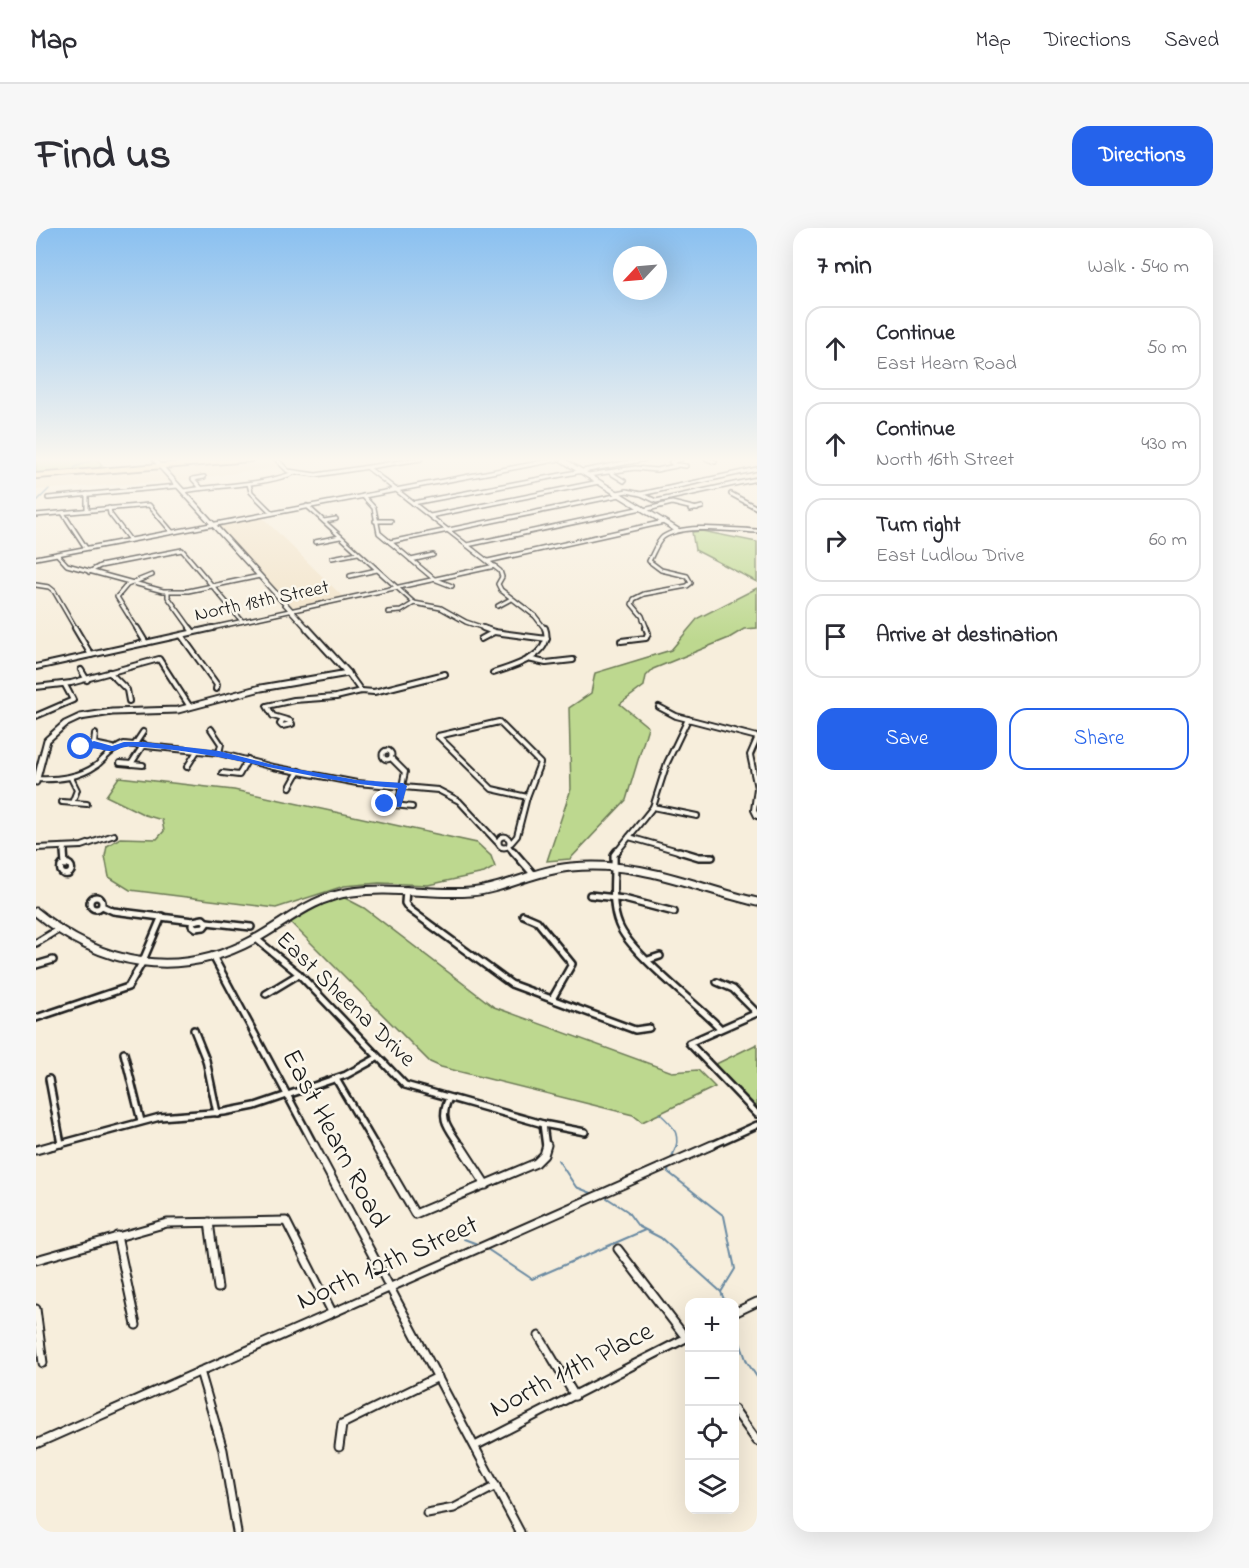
<!DOCTYPE html>
<html lang="en">
<head>
<meta charset="utf-8">
<style>
	:root { --surface:#fff; --page:#f7f7f7; --text:#2b2b33; --muted:#7c7c81; --line:#e1e1e2; --accent:#2563eb }
	body { margin:0; font-family:"Indie Flower",sans-serif; background:var(--page); color:var(--text) }
	.controls { position:absolute; right:18px; bottom:18px; display:grid; overflow:hidden; border-radius:12px; box-shadow:0 6px 24px #0002 }
	.controls button { width:54px; height:54px; display:grid; place-items:center; padding:0; border:0; border-bottom:2px solid var(--line); background:var(--surface); color:var(--text); font:30px sans-serif }
	.compass { position:absolute; left:577px; top:18px; width:54px; height:54px; border-radius:50%; background:var(--surface); box-shadow:0 6px 24px #0002; rotate:244deg }
	.stop { position:absolute; width:18px; height:18px; margin:-14px; border:4px solid #2563eb; border-radius:50%; background:#fff }
	.stop.end { background:#2563eb; border-color:#fff; box-shadow:0 2px 6px #0008 }
	.list { margin:0; padding:0; list-style:none }
	h2 { display:flex; justify-content:space-between; align-items:center; height:78px; margin:0; padding:0 24px; font-size:26px }
	h2 small { font-size:20px; font-weight:400; color:var(--muted) }
	.list li { display:grid; grid-template-columns:39px 1fr auto; gap:18px; align-items:center; box-sizing:border-box; height:84px; margin:0 12px 12px; padding:0 12px; border:2px solid var(--line); border-radius:18px }
	.list b { display:block; font-size:22px; white-space:nowrap }
	.list p { margin:0; font-size:20px; white-space:nowrap; color:var(--muted) }
	.list em { font-size:20px; font-style:normal; color:var(--muted) }
	.actions { display:flex; gap:12px; padding:18px 24px }
	.actions a { flex:1; padding:14px 0; border:2px solid var(--accent); border-radius:18px; text-align:center; font-size:21px; color:var(--accent) }
	.actions .main { background:var(--accent); color:#fff }
	.icon { flex:none; width:33px; height:33px; fill:none; stroke:currentColor; stroke-width:2; stroke-linecap:round; stroke-linejoin:round }
	.map { position:relative; flex:none; width:721px; height:1304px; overflow:hidden; border-radius:18px }
	header { display:flex; align-items:center; gap:36px; box-sizing:border-box; height:84px; padding:0 30px; background:var(--surface); border-bottom:2px solid var(--line) }
	header strong { font-size:28px }
	nav { display:flex; gap:33px; margin-inline-start:auto; font-size:21px }
	.intro { display:flex; align-items:center; justify-content:space-between; box-sizing:border-box; height:144px; padding:0 36px }
	h1 { margin:0; font-size:42px }
	.button { padding:15px 27px; border-radius:18px; background:var(--accent); color:#fff; font-size:21px; font-weight:700 }
	main { display:flex; gap:36px; padding:0 36px }
	aside { flex:1; background:var(--surface); border-radius:18px; box-shadow:0 6px 24px #0002 }
	.map>svg:first-child { display:block }
	.built { fill:#f2e3c8 }
	.green { fill:#bdd88f; stroke:#6c7a56; stroke-width:1.5 }
	.lines { fill:none; stroke-linecap:round; stroke-linejoin:round }
	.stream-far1 { stroke:#6a8aa2; stroke-width:1.5 }
	.stream { stroke:#6a8aa2; stroke-width:2 }
	.minor-far3-casing { stroke:#1c1c1c; stroke-width:6 }
	.minor-far2-casing { stroke:#1c1c1c; stroke-width:8 }
	.minor-far1-casing { stroke:#1c1c1c; stroke-width:10 }
	.minor-casing { stroke:#1c1c1c; stroke-width:11 }
	.tertiary-far2-casing { stroke:#1c1c1c; stroke-width:7 }
	.tertiary-far1-casing { stroke:#1c1c1c; stroke-width:9 }
	.tertiary-casing { stroke:#1c1c1c; stroke-width:11 }
	.primary-casing { stroke:#1c1c1c; stroke-width:8 }
	.minor-far3 { stroke:#fbf7ec; stroke-width:3 }
	.minor-far2 { stroke:#fbf7ec; stroke-width:4 }
	.minor-far1 { stroke:#fbf7ec; stroke-width:5 }
	.minor { stroke:#fbf7ec; stroke-width:7 }
	.tertiary-far2 { stroke:#fbf7ec; stroke-width:4 }
	.tertiary-far1 { stroke:#fbf7ec; stroke-width:5 }
	.tertiary { stroke:#fbf7ec; stroke-width:7 }
	.primary { stroke:#f9deab; stroke-width:4.5 }
	.route { fill:#2563eb }
	.labels { text-anchor:middle; dominant-baseline:central; stroke-width:5; stroke-linejoin:round; paint-order:stroke }
	.far-street-label { font-size:20px; fill:#1c1c1c; stroke:#fbf7ec }
	.street-label { font-size:24px; fill:#1c1c1c; stroke:#fbf7ec }
	.near-street-label { font-size:28px; fill:#1c1c1c; stroke:#fbf7ec }
</style>
</head>
<body>
<header>
<strong>Map</strong>
<nav><a>Map</a><a>Directions</a><a>Saved</a></nav>
</header>
<div class="intro"><h1>Find us</h1><a class="button">Directions</a></div>
<main>
<div class="map">
<svg width="721" height="1304" viewBox="0 0 721 1304">
	<rect width="100%" height="100%" fill="#f7eedc"/>
	<filter id="ink" filterUnits="userSpaceOnUse"><feTurbulence type="fractalNoise" baseFrequency=".0167" numOctaves="2"/><feDisplacementMap in="SourceGraphic" scale="12" xChannelSelector="R" yChannelSelector="G"/><feConvolveMatrix kernelMatrix="1 2 1 2 8 2 1 2 1" color-interpolation-filters="sRGB"/></filter>
	<g filter="url(#ink)">
		<!-- built -->
		<g class="built">
			<path d="M229 231H302L140 253 131 242Z"/>
			<path d="M122 242 134 253 0 262V250Z"/>
			<path d="M226 289 307 369 257 379 183 299Z"/>
		</g>
		<!-- green -->
		<g class="green">
			<path d="M0 231H55L62 232 66 237 62 240 63 241 0 246Z"/>
			<path d="M666 303 721 314V354L659 322 656 304Z"/>
			<path d="M721 360V400L708 401 693 410 617 441 610 448 608 458 584 476 612 499 590 572 534 631 511 633 535 561 533 480 555 465 559 445 635 422 662 390Z"/>
			<path d="M83 549 198 562 441 615 455 628 459 639 448 645 392 657 343 655 308 658 240 680 94 662 73 649 69 628 71 618 84 610 121 611 128 603 126 592 109 587 70 568Z"/>
			<path d="M307 669 328 680 458 779 636 844 662 842 679 859 606 894 597 887 405 839 394 834 254 694 279 679Z"/>
			<path d="M721 816V879L678 837Z"/>
		</g>
		<g class="lines">
			<!-- stream-far1 -->
			<g class="stream-far1">
				<path d="M37 243 39 239 57 232"/>
				<path d="M0 274 13 261"/>
				<path d="M623 885C634 895 644 903 640 919"/>
			</g>
			<!-- stream -->
			<g class="stream">
				<path d="M635 931 641 917"/>
				<path d="M522 932 540 959 558 966"/>
				<path d="M633 939 632 944 688 988 699 1041 685 1064 689 1074"/>
				<path d="M568 968 591 983 602 998 625 1010 684 1063"/>
				<path d="M428 1011 444 1017"/>
				<path d="M451 1021 496 1051 609 1002"/>
				<path d="M698 1098 711 1134 721 1149"/>
			</g>
			<!-- minor-far3 casing -->
			<g class="minor-far3-casing">
				<g id="minor-far3">
					<path d="M118 231 125 239"/>
					<path d="M240 231 252 243 280 247 385 231"/>
					<path d="M671 231 679 234"/>
					<path d="M641 237 650 238"/>
					<path d="M332 240 464 343 466 349 462 356 465 362 499 388 509 401"/>
					<path d="M575 245 588 253"/>
					<path d="M552 247 599 240 620 242 640 238 635 234 645 231"/>
					<path d="M213 256 215 264 236 285"/>
					<path d="M165 260 157 251 168 249"/>
					<path d="M147 263C184 257 223 258 258 245"/>
					<path d="M581 265 591 263 605 266 721 241"/>
					<path d="M51 266V282"/>
					<path d="M605 266 620 273 721 251"/>
					<path d="M695 266 721 280"/>
					<path d="M327 268 338 280 343 305 398 351 416 358"/>
					<path d="M12 270 142 258"/>
					<path d="M377 275 610 231"/>
					<path d="M271 278 378 375"/>
					<path d="M73 280 74 286 94 312"/>
					<path d="M608 282 636 275 661 281"/>
					<path d="M654 282 666 279"/>
					<path d="M27 285 50 320"/>
					<path d="M0 287 113 277 136 304"/>
					<path d="M394 288 563 254"/>
					<path d="M288 293 300 291"/>
					<path d="M339 293H355"/>
					<path d="M279 314 304 309"/>
					<path d="M354 314 584 267"/>
					<path d="M431 317 606 280"/>
					<path d="M21 326 31 337 127 363H152L224 348"/>
					<path d="M0 330 524 231"/>
					<path d="M296 330 322 325"/>
					<path d="M375 332 397 327"/>
					<path d="M452 333 628 294"/>
					<path d="M53 344 64 338 146 322 206 393"/>
					<path d="M314 348 341 342"/>
					<path d="M0 357 13 359 18 363 40 401"/>
					<path d="M132 363V369L155 401"/>
					<path d="M378 375 405 380 430 394 451 401"/>
					<path d="M462 378 475 371"/>
					<path d="M352 384 365 383 378 375"/>
					<path d="M101 401 81 369 91 357 116 347"/>
					<path d="M171 401 459 338"/>
					<path d="M611 401 606 388 596 376 598 371 608 366 651 358 655 355 651 348 625 342 613 333C617 326 621 314 627 309 647 295 697 302 721 303"/>
				</g>
			</g>
			<!-- minor-far2 casing -->
			<g class="minor-far2-casing">
				<g id="minor-far2">
					<path d="M39 400 55 427"/>
					<path d="M101 400 110 415"/>
					<path d="M154 400 157 404"/>
					<path d="M447 400 458 404 511 411"/>
					<path d="M145 407 181 457 180 461"/>
					<path d="M445 411 458 404"/>
					<path d="M585 413 610 410 612 405 610 400"/>
					<path d="M492 431 510 435 537 432"/>
					<path d="M0 439 177 400"/>
					<path d="M45 442 51 452"/>
					<path d="M73 444 91 462 93 473"/>
					<path d="M312 445 325 463"/>
					<path d="M457 445C476 439 519 427 509 400"/>
					<path d="M0 459 35 455 123 431 154 479"/>
					<path d="M623 479 640 488 721 509"/>
					<path d="M0 488 37 472 29 457"/>
					<path d="M246 493 244 496 246 498 256 496 254 493 237 488 231 478 258 472 300 469 325 463 338 464 409 446"/>
					<path d="M175 501 185 516 183 525"/>
					<path d="M402 508 463 494 504 535 491 569 481 608 475 615"/>
					<path d="M402 508 456 561 491 569"/>
					<path d="M721 511 714 527 721 560 718 582 721 588"/>
					<path d="M58 516 59 506"/>
					<path d="M99 516 107 504"/>
					<path d="M45 519 58 516 77 520"/>
					<circle cx="351" cy="527" r="4.5"/>
					<path d="M355 530 369 544 362 577"/>
					<path d="M84 535 107 537"/>
					<path d="M95 536 108 516"/>
					<path d="M151 539 161 523"/>
					<path d="M186 545 203 547 212 531"/>
					<path d="M35 550 41 562 36 575"/>
					<path d="M0 551C22 552 43 550 61 537 70 529 76 521 88 516L183 525 237 539 321 555 402 562 423 573 461 614"/>
					<path d="M254 559 263 543"/>
					<path d="M26 574 51 576"/>
					<path d="M349 576 376 579"/>
					<path d="M617 579 661 588"/>
					<circle cx="468" cy="614" r="5.5"/>
					<path d="M593 609 649 625"/>
					<path d="M472 618 478 625"/>
					<path d="M0 620 46 618 78 607"/>
					<path d="M28 625 29 620"/>
					<path d="M580 625 617 579 631 535 652 491"/>
				</g>
			</g>
			<!-- minor-far1 casing -->
			<g class="minor-far1-casing">
				<g id="minor-far1">
					<path d="M28 623 29 637"/>
					<path d="M477 623 498 647"/>
					<path d="M581 623 578 627C579 649 574 676 583 697 594 725 660 775 684 800"/>
					<path d="M643 623 663 629H676"/>
					<circle cx="30" cy="641" r="5.5"/>
					<path d="M370 662 369 675 373 681 475 756 599 802 613 800"/>
					<path d="M554 667 588 671 638 684"/>
					<circle cx="60" cy="675" r="6"/>
					<path d="M66 678 77 683 157 693"/>
					<path d="M487 687 501 693 536 736 516 771"/>
					<path d="M167 691 171 695 168 699 160 700 156 697 157 693Z"/>
					<path d="M171 694 215 699"/>
					<path d="M219 710 263 746 369 857 507 896 549 904"/>
					<path d="M0 715 23 701"/>
					<path d="M177 728 279 919"/>
					<path d="M612 732 624 728"/>
					<path d="M0 737 17 732"/>
					<path d="M681 754 697 761 721 785"/>
					<path d="M230 766 263 746"/>
					<path d="M721 785 653 815 721 886"/>
					<path d="M0 790 92 759 106 735 126 688"/>
					<path d="M158 802 170 832 181 885"/>
					<path d="M88 825 105 893"/>
					<path d="M13 851 25 916"/>
					<path d="M300 851 340 919"/>
					<path d="M413 870C402 892 413 900 425 919"/>
					<path d="M507 896 510 919"/>
					<path d="M13 919 124 889 188 884 219 878 310 847 341 830"/>
					<path d="M672 919 721 897"/>
				</g>
			</g>
			<!-- minor casing -->
			<g class="minor-casing">
				<g id="minor">
					<path d="M278 917 484 1304"/>
					<path d="M339 917 379 986 500 935 508 927 511 917"/>
					<path d="M424 917 450 957"/>
					<path d="M0 922 18 917"/>
					<path d="M173 994 182 1060"/>
					<path d="M81 1008 100 1097"/>
					<path d="M582 1021 650 1110"/>
					<path d="M0 1032 131 995 250 993 296 1084"/>
					<path d="M0 1081 7 1135"/>
					<path d="M698 1085 721 1074"/>
					<path d="M503 1108 539 1168"/>
					<path d="M164 1143 187 1222 201 1304"/>
					<path d="M698 1181 721 1213"/>
					<path d="M0 1216 676 917"/>
					<path d="M439 1218 654 1108"/>
					<path d="M303 1219 306 1196 402 1149"/>
					<path d="M391 1285 418 1280 460 1258"/>
				</g>
			</g>
			<!-- tertiary-far2 casing -->
			<g class="tertiary-far2-casing">
				<g id="tertiary-far2">
					<path d="M525 231 641 302"/>
					<path d="M125 239 272 401"/>
				</g>
			</g>
			<!-- tertiary-far1 casing -->
			<g class="tertiary-far1-casing">
				<path id="tertiary-far1" d="M0 554 11 512 29 496 44 489 76 484 142 482 225 460 312 445 271 400"/>
			</g>
			<!-- tertiary casing -->
			<g class="tertiary-casing">
				<path id="tertiary" d="M0 684C65 738 142 753 219 711 252 693 276 669 316 664 355 658 395 667 434 664 469 661 500 642 535 639 603 632 657 659 721 674"/>
			</g>
			<!-- primary casing -->
			<g class="primary-casing">
				<path id="primary" d="M0 248 214 231"/>
			</g>
			<!-- minor-far3 -->
			<use href="#minor-far3" class="minor-far3"/>
			<!-- minor-far2 -->
			<use href="#minor-far2" class="minor-far2"/>
			<!-- minor-far1 -->
			<use href="#minor-far1" class="minor-far1"/>
			<!-- minor -->
			<use href="#minor" class="minor"/>
			<!-- tertiary-far2 -->
			<use href="#tertiary-far2" class="tertiary-far2"/>
			<!-- tertiary-far1 -->
			<use href="#tertiary-far1" class="tertiary-far1"/>
			<!-- tertiary -->
			<use href="#tertiary" class="tertiary"/>
			<!-- primary -->
			<use href="#primary" class="primary"/>
		</g>
	</g>
	<!-- sky -->
	<linearGradient id="sky" x2="0" y2="1"><stop stop-color="#8ac0f0"/><stop offset="0.56" stop-color="#fbf7ef"/><stop offset="1" stop-color="#fbf7ef" stop-opacity="0"/></linearGradient>
	<rect width="721" height="413" fill="url(#sky)"/>
	<!-- route -->
	<path class="route" d="M58 513 76 518 88 514H108L183 523 238 537 321 552 367 555 371 558 365 579 345 578V574H358L362 560C276 554 194 525 108 519 103 519 95 518 90 519 85 519 81 523 77 523 63 523 62 518 45 522L41 519Z"/>
	<g class="labels">
		<!-- far-street labels -->
		<g class="far-street-label">
			<text transform="translate(226 374) rotate(-12)">North 18th Street</text>
		</g>
		<!-- street labels -->
		<g class="street-label">
			<text transform="translate(309 772) rotate(44)">East Sheena Drive</text>
		</g>
		<!-- near-street labels -->
		<g class="near-street-label">
			<text transform="translate(298 911) rotate(62)">East Hearn Road</text>
			<text transform="translate(352 1036) rotate(-24)">North 12th Street</text>
			<text transform="translate(536 1143) rotate(-27)">North 11th Place</text>
		</g>
	</g>
</svg>
<div class="controls">
<button>+</button>
<button>−</button>
<button><svg class="icon" aria-label="locate" viewBox="0 0 24 24"><circle cx="12" cy="12" r="6"/><path d="M12 2v4M12 18v4M2 12h4M18 12h4"/></svg></button>
<button><svg class="icon" aria-label="layers" viewBox="0 0 24 24"><path d="M12 4l9 5-9 5-9-5zM3 14l9 5 9-5"/></svg></button>
</div>
<svg class="compass" viewBox="-18 -18 36 36"><path d="M0-13l5 13h-10z" fill="#e53935"/><path d="M0 13l5-13h-10z" fill="#7c7c81"/></svg>
<div class="stop" style="left:45px;top:519px"></div>
<div class="stop end" style="left:349px;top:576px"></div>
</div>
<aside>
<h2>7 min<small>Walk · 540 m</small></h2>
<ul class="list">
<li><svg class="icon" aria-label="ahead" viewBox="0 0 24 24"><path d="M12 20V5M6 11l6-6 6 6"/></svg><div><b>Continue</b><p>East Hearn Road</p></div><em>50 m</em></li>
<li><svg class="icon" aria-label="ahead" viewBox="0 0 24 24"><path d="M12 20V5M6 11l6-6 6 6"/></svg><div><b>Continue</b><p>North 16th Street</p></div><em>430 m</em></li>
<li><svg class="icon" aria-label="right" viewBox="0 0 24 24"><path d="M7 20v-9h11M14 6l5 5-5 5"/></svg><div><b>Turn right</b><p>East Ludlow Drive</p></div><em>60 m</em></li>
<li><svg class="icon" aria-label="arrive" viewBox="0 0 24 24"><path d="M6 21V4h12l-3 4 3 4H6"/></svg><div><b>Arrive at destination</b></div></li>
</ul>
<div class="actions"><a class="main">Save</a><a>Share</a></div>
</aside>
</main>
</body>
</html>
